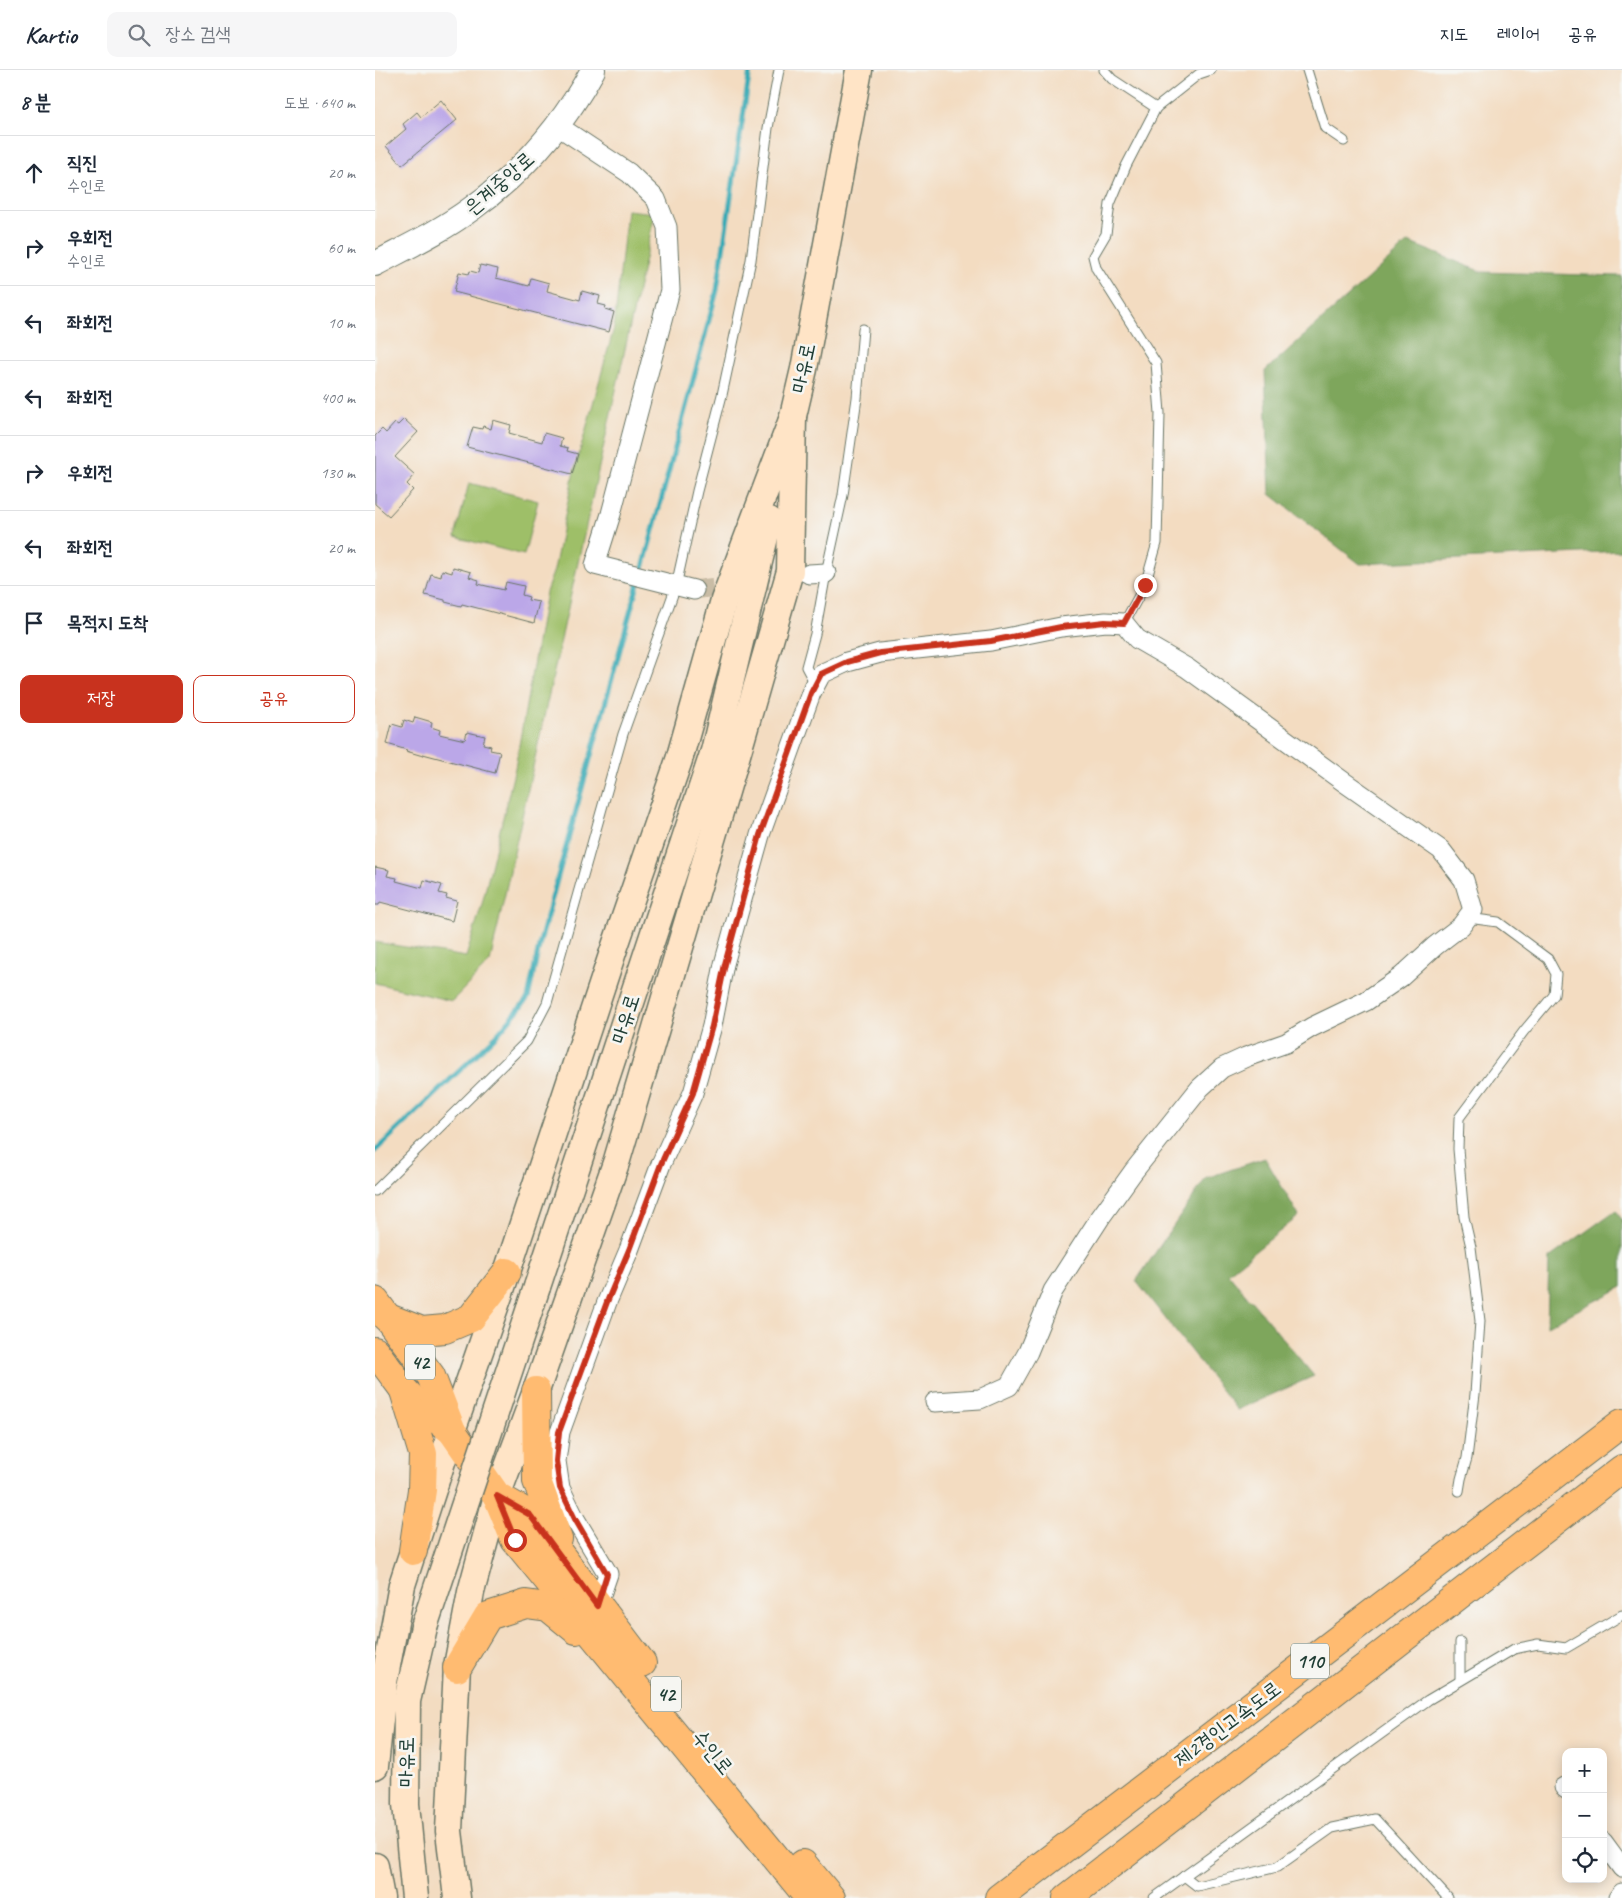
<!DOCTYPE html>
<html lang="ko">
<head>
<meta charset="utf-8">
<style>
	:root { --surface:#fff; --page:#f6f6f7; --text:#1f2937; --muted:#747a83; --line:#e0e1e3; --accent:#c8321e }
	body { margin:0; font-family:Caveat,"Poor Story",sans-serif; background:var(--page); color:var(--text) }
	.controls { position:absolute; right:15px; bottom:15px; display:grid; overflow:hidden; border-radius:10px; box-shadow:0 2px 12px #0003 }
	.controls button { width:45px; height:45px; display:grid; place-items:center; padding:0; border:0; border-bottom:1px solid var(--line); background:var(--surface); color:var(--text); font:25px sans-serif }
	.stop { position:absolute; width:15px; height:15px; margin:-11px; border:4px solid #c8321e; border-radius:50%; background:#fff }
	.stop.end { background:#c8321e; border-color:#fff; box-shadow:0 1px 5px #0008 }
	.list { margin:0; padding:0; list-style:none }
	h2 { display:flex; justify-content:space-between; align-items:center; height:65px; margin:0; padding:0 20px; font-size:21px }
	h2 small { font-size:16px; font-weight:400; color:var(--muted) }
	.list li { display:grid; grid-template-columns:32px 1fr auto; gap:15px; align-items:center; box-sizing:border-box; height:75px; padding:0 20px; border-top:1px solid var(--line) }
	.list b { display:block; font-size:19px; white-space:nowrap }
	.list p { margin:0; font-size:16px; white-space:nowrap; color:var(--muted) }
	.list em { font-size:16px; font-style:normal; color:var(--muted) }
	.actions { display:flex; gap:10px; padding:15px 20px }
	.actions a { flex:1; padding:11px 0; border:1px solid var(--accent); border-radius:10px; text-align:center; font-size:18px; color:var(--accent) }
	.actions .main { background:var(--accent); color:#fff }
	.icon { flex:none; width:28px; height:28px; fill:none; stroke:currentColor; stroke-width:2; stroke-linecap:round; stroke-linejoin:round }
	.map { position:relative; flex:none; width:1247px; height:1828px; overflow:hidden }
	header { display:flex; align-items:center; gap:30px; box-sizing:border-box; height:70px; padding:0 25px; background:var(--surface); border-bottom:1px solid var(--line) }
	header strong { font-size:24px }
	nav { display:flex; gap:28px; margin-inline-start:auto; font-size:18px }
	.search { width:350px; height:45px; background:var(--page); display:flex; align-items:center; gap:12px; box-sizing:border-box; padding:0 18px; border-radius:10px; color:var(--muted); font-size:19px }
	main { display:flex }
	aside { flex:1; background:var(--surface) }
	.map>svg:first-child { display:block }
	.green { fill:#9ebf67; stroke:#5e7e4e }
	.forest { fill:#7ea65c; stroke:#4e7248 }
	.lines { fill:none; stroke-linecap:round; stroke-linejoin:round }
	.stream { stroke:#39aab5; stroke-width:5 }
	.building { fill:#bba7e8 }
	.minor-tunnel { stroke:#c9bca5; stroke-width:19; stroke-dasharray:19 9; stroke-linecap:butt }
	.service-casing { stroke:#697565; stroke-width:11 }
	.minor-casing { stroke:#697565; stroke-width:21 }
	.tertiary-casing { stroke:#697565; stroke-width:26 }
	.secondary-casing { stroke:#697565; stroke-width:29 }
	.primary-casing { stroke:#697565; stroke-width:30 }
	.motorway-casing { stroke:#697565; stroke-width:30 }
	.service { stroke:#fff; stroke-width:9 }
	.minor { stroke:#fff; stroke-width:19 }
	.tertiary { stroke:#fff; stroke-width:24 }
	.secondary { stroke:#ffe4c6; stroke-width:26 }
	.primary { stroke:#ffbb71; stroke-width:28 }
	.motorway { stroke:#ffbb71; stroke-width:28 }
	.secondary-bridge-casing { stroke:#697565; stroke-width:29; stroke-linecap:butt }
	.secondary-bridge { stroke:#ffe4c6; stroke-width:26 }
	.route { stroke:#c8321e; stroke-width:6 }
	.labels { text-anchor:middle; dominant-baseline:central; stroke-width:5; stroke-linejoin:round; paint-order:stroke }
	.shield { fill:#f6f6f2; stroke:#60746d; stroke-width:1 }
	.shield-label { font-size:20px; font-weight:bold; fill:#1f3d34 }
	.street-label { font-size:21px; fill:#1f3d34; stroke:#f6f6f2 }
</style>
</head>
<body>
<header>
<strong>Kartio</strong>
<div class="search"><svg class="icon" aria-label="search" viewBox="0 0 24 24"><circle cx="10" cy="10" r="6"/><path d="M15 15l6 6"/></svg>장소 검색</div>
<nav><a>지도</a><a>레이어</a><a>공유</a></nav>
</header>
<main>
<aside>
<h2>8 분<small>도보 · 640 m</small></h2>
<ul class="list">
<li><svg class="icon" aria-label="ahead" viewBox="0 0 24 24"><path d="M12 20V5M6 11l6-6 6 6"/></svg><div><b>직진</b><p>수인로</p></div><em>20 m</em></li>
<li><svg class="icon" aria-label="right" viewBox="0 0 24 24"><path d="M7 20v-9h11M14 6l5 5-5 5"/></svg><div><b>우회전</b><p>수인로</p></div><em>60 m</em></li>
<li><svg class="icon" aria-label="left" viewBox="0 0 24 24"><path d="M17 20v-9H6M10 6l-5 5 5 5"/></svg><div><b>좌회전</b></div><em>10 m</em></li>
<li><svg class="icon" aria-label="left" viewBox="0 0 24 24"><path d="M17 20v-9H6M10 6l-5 5 5 5"/></svg><div><b>좌회전</b></div><em>400 m</em></li>
<li><svg class="icon" aria-label="right" viewBox="0 0 24 24"><path d="M7 20v-9h11M14 6l5 5-5 5"/></svg><div><b>우회전</b></div><em>130 m</em></li>
<li><svg class="icon" aria-label="left" viewBox="0 0 24 24"><path d="M17 20v-9H6M10 6l-5 5 5 5"/></svg><div><b>좌회전</b></div><em>20 m</em></li>
<li><svg class="icon" aria-label="arrive" viewBox="0 0 24 24"><path d="M6 21V4h12l-3 4 3 4H6"/></svg><div><b>목적지 도착</b></div></li>
</ul>
<div class="actions"><a class="main">저장</a><a>공유</a></div>
</aside>
<div class="map">
<svg width="1247" height="1828" viewBox="0 0 1247 1828">
	<rect width="100%" height="100%" fill="#f6f6f2"/>
	<filter id="ink" filterUnits="userSpaceOnUse"><feTurbulence type="fractalNoise" baseFrequency=".02" numOctaves="2"/><feDisplacementMap in="SourceGraphic" scale="10" xChannelSelector="R" yChannelSelector="G"/><feConvolveMatrix kernelMatrix="1 2 1 2 8 2 1 2 1" color-interpolation-filters="sRGB"/></filter>
	<filter id="wash" filterUnits="userSpaceOnUse"><feTurbulence type="fractalNoise" baseFrequency=".0096" numOctaves="4" result="noise"/><feDisplacementMap in="SourceGraphic" scale="20" xChannelSelector="R" yChannelSelector="G"/><feGaussianBlur stdDeviation="1.12" result="paint"/><feColorMatrix in="noise" values="0 0 0 0 0 0 0 0 0 0 0 0 0 0 0 0 0 1.4 0 .05"/><feComposite in="paint" operator="in"/></filter>
	<g filter="url(#wash)">
		<rect width="100%" height="100%" fill="#f3dcc1"/>
		<!-- green -->
		<g class="green">
			<path d="M252 140 280 143 115 892 77 931 0 913V872L91 887 107 834 140 698 171 522 179 500 198 406 239 258Z"/>
			<path d="M94 413 163 431 149 485 80 467Z"/>
		</g>
		<!-- forest -->
		<g class="forest">
			<path d="M1033 172 1107 202 1247 206V481L985 494 895 424 890 301Z"/>
			<path d="M890 1088 924 1146 853 1203 939 1306 862 1340 761 1211 831 1108Z"/>
			<path d="M1241 1140 1247 1150V1217L1172 1256 1174 1188Z"/>
		</g>
		<g class="lines">
			<!-- stream -->
			<g class="stream">
				<path d="M267 502 342 220 375 0"/>
				<path d="M0 1081 122 965 153 928 165 872 264 510"/>
			</g>
		</g>
		<g id="blocks">
			<!-- building -->
			<g class="building">
				<path d="M66 30 82 50 27 95 11 76 31 59 28 54 42 42 46 47Z"/>
				<path d="M105 195 123 199 121 208 154 216 156 208 174 213 172 221 205 230 207 221 225 226 223 234 231 236 230 239 239 242 234 262 79 222 84 202 94 204 95 201 103 203Z"/>
				<path d="M29 349 43 362 20 387 40 405 32 414 38 420 14 446 0 434V366L7 359 11 363 20 353 23 355Z"/>
				<path d="M118 350 136 355 134 363 141 365 167 372 169 363 187 368 185 376 193 378 192 381 203 384 197 404 92 377 98 357 107 359 108 356 116 359Z"/>
				<path d="M78 497 96 502 94 507 104 510 103 514 129 520 131 512 149 516 147 525 154 527 153 530 164 532 159 553 87 534 86 536 70 532V530L50 525 56 504 66 507 67 500 77 503Z"/>
				<path d="M40 647 57 652 56 657 65 660 64 664 90 670 92 662 110 666 108 674 116 676 115 680 125 682 120 703 48 684V686L31 681 32 680 12 674 17 654 27 657 29 650 38 653Z"/>
				<path d="M0 797 14 800 12 806 22 808 21 811 47 818 49 810 67 815 64 823 72 825 71 828 82 831 77 851 5 832 4 835H0Z"/>
			</g>
		</g>
	</g>
	<g filter="url(#ink)">
		<use href="#blocks" fill-opacity="0" stroke="#697565" stroke-width="1"/>
		<g class="lines">
			<!-- minor-tunnel -->
			<path class="minor-tunnel" d="M319 520 425 505"/>
			<!-- service casing -->
			<g class="service-casing">
				<g id="service">
					<path d="M729 0 737 9 781 38"/>
					<path d="M932 0 950 58 969 71"/>
					<path d="M749 553 770 515 782 473 785 343 781 293 721 198 718 186 731 164 735 134 751 96 781 38 824 4 836 0"/>
					<path d="M440 614 431 597 440 564 451 503 468 425 482 328 488 259"/>
					<path d="M0 1121 152 971 172 933 248 664 301 516 322 421 347 325 376 190 393 58 404 0"/>
					<path d="M1084 1421 1086 1409 1092 1388 1100 1324 1105 1251 1096 1177 1089 1147 1083 1079 1084 1048 1149 961 1179 925 1181 904 1173 889 1123 852 1093 848"/>
					<path d="M1085 1572V1610"/>
					<path d="M809 1806 822 1816 902 1797 957 1758 1000 1749 1073 1828"/>
					<path d="M779 1828 1053 1630 1139 1579 1163 1574 1191 1578 1247 1545"/>
				</g>
			</g>
			<!-- minor casing -->
			<g class="minor-casing">
				<g id="minor">
					<path d="M183 56 254 103 281 129 292 157 295 220 236 444 220 495 319 520"/>
					<path d="M434 504 451 503"/>
					<path d="M222 1536 233 1504 200 1449 185 1418 181 1391 185 1362 232 1232 254 1180 286 1094 318 1023 337 956 349 894 385 765 436 623 446 604 472 592 505 583 616 571 686 557 731 552 749 553 762 569 812 598 969 712 1066 780 1089 810 1098 840 1086 856 1060 876 1026 907 991 931 937 957 911 973 871 987 847 998 825 1018 758 1102 725 1148 678 1221 653 1282 634 1316 605 1329 560 1332"/>
					<path d="M1189 1717 1191 1719"/>
					<path d="M1228 1772 1247 1798"/>
					<path d="M1243 1828 1247 1823"/>
				</g>
			</g>
			<!-- tertiary casing -->
			<g class="tertiary-casing">
				<path id="tertiary" d="M0 194C32 177 66 161 96 139 147 103 188 55 218 0"/>
			</g>
			<!-- secondary casing -->
			<g class="secondary-casing">
				<g id="secondary">
					<path d="M414 363 429 299 484 0"/>
					<path d="M162 1217 339 681 394 450"/>
					<path d="M0 1696 9 1612 27 1515 77 1361 126 1220 239 879 304 690 349 530 418 347 415 501 366 671 242 1090 161 1321 122 1426 96 1522 82 1596 74 1761 82 1828"/>
					<path d="M0 1796 6 1828"/>
					<path d="M40 1828 31 1734 32 1631 49 1557"/>
				</g>
			</g>
			<!-- primary casing -->
			<g class="primary-casing">
				<g id="primary">
					<path d="M0 1231 56 1306 77 1361"/>
					<path d="M11 1247 47 1261 70 1259 96 1248 132 1202"/>
					<path d="M0 1281 29 1320 43 1335 77 1361 122 1426 140 1470 434 1828"/>
					<path d="M29 1321 48 1384 47 1420 38 1481"/>
					<path d="M161 1321 162 1411 183 1469"/>
					<path d="M122 1426 155 1445 267 1593"/>
					<path d="M82 1598 113 1546 151 1534 173 1537 201 1560"/>
					<path d="M428 1794 456 1828"/>
				</g>
			</g>
			<!-- motorway casing -->
			<g class="motorway-casing">
				<g id="motorway">
					<path d="M624 1828 1247 1353"/>
					<path d="M692 1828 1247 1399"/>
				</g>
			</g>
			<!-- service -->
			<use href="#service" class="service"/>
			<!-- minor -->
			<use href="#minor" class="minor"/>
			<!-- tertiary -->
			<use href="#tertiary" class="tertiary"/>
			<!-- secondary -->
			<use href="#secondary" class="secondary"/>
			<!-- primary -->
			<use href="#primary" class="primary"/>
			<!-- motorway -->
			<use href="#motorway" class="motorway"/>
			<!-- secondary-bridge casing -->
			<g class="secondary-bridge-casing">
				<path id="secondary-bridge" d="M49 1557 162 1217"/>
			</g>
			<!-- secondary-bridge -->
			<use href="#secondary-bridge" class="secondary-bridge"/>
		</g>
	</g>
	<g class="lines" filter="url(#ink)">
		<!-- route -->
		<path class="route" d="M140 1470 122 1426 155 1445 222 1536 232 1504 200 1449 185 1418 181 1391 184 1362 232 1232 254 1180 286 1094 318 1023 337 956 350 894 385 765 436 623 446 604 472 592 505 583 616 571 686 557 730 552 749 553 770 515"/>
	</g>
	<g class="labels">
		<!-- shield labels -->
		<g class="shield">
			<rect x="30" y="1274.5" width="30" height="35" rx="4"/>
			<rect x="916" y="1573.5" width="38" height="35" rx="4"/>
			<rect x="276" y="1606.5" width="30" height="35" rx="4"/>
		</g>
		<g class="shield-label">
			<text x="45" y="1292">42</text>
			<text x="935" y="1591">110</text>
			<text x="291" y="1624">42</text>
		</g>
		<!-- street labels -->
		<g class="street-label">
			<text transform="translate(124 113) rotate(-41)">은계중앙로</text>
			<text transform="translate(428 298) rotate(-78)">마유로</text>
			<text transform="translate(250 949) rotate(-72)">마유로</text>
			<text transform="translate(852 1654) rotate(-37)">제2경인고속도로</text>
			<text transform="translate(338 1682) rotate(51)">수인로</text>
			<text transform="translate(31 1692) rotate(-89)">마유로</text>
		</g>
	</g>
</svg>
<div class="controls">
<button>+</button>
<button>−</button>
<button><svg class="icon" aria-label="locate" viewBox="0 0 24 24"><circle cx="12" cy="12" r="6"/><path d="M12 2v4M12 18v4M2 12h4M18 12h4"/></svg></button>
</div>
<div class="stop" style="left:140px;top:1470px"></div>
<div class="stop end" style="left:770px;top:515px"></div>
</div>
</main>
</body>
</html>
